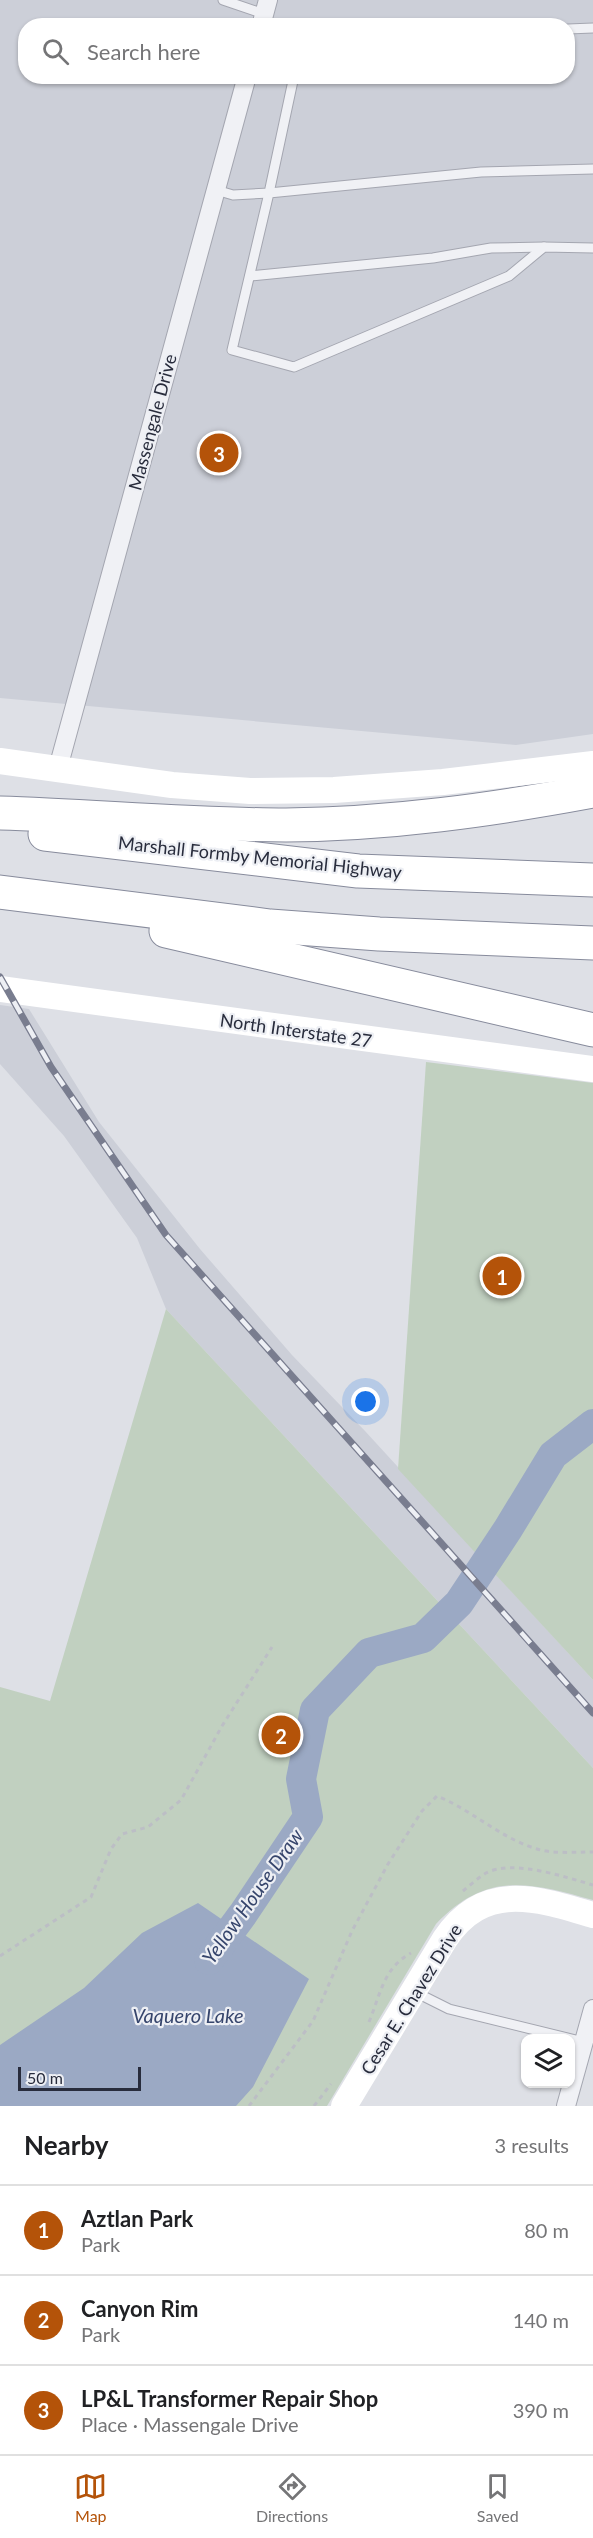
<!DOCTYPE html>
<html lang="en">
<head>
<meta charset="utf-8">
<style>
	:root { --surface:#fff; --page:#f2f2f2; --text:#202124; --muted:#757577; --line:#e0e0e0; --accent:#b45309 }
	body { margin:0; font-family:Lato,sans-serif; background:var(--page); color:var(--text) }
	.controls { position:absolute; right:18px; bottom:18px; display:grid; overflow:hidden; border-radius:12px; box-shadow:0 2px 4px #0004 }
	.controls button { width:54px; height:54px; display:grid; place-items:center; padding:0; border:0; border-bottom:2px solid var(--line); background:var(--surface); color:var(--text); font:30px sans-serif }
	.scale { position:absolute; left:18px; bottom:15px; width:123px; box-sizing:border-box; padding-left:6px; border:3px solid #282c3c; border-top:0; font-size:16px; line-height:21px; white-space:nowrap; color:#282c3c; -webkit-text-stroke:4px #edeff4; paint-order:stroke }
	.you { position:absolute; left:366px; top:1402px; width:21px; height:21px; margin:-15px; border:4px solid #fff; border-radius:50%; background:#1a73e8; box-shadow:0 0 0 9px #1a73e833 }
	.badge { display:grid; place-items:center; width:39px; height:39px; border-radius:50%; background:var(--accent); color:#fff; font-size:20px; font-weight:700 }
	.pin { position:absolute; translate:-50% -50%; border:3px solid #fff; box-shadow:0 2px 6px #0006 }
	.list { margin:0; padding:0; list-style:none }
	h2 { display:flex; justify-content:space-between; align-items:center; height:78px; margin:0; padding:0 24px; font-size:26px }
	h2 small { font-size:20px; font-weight:400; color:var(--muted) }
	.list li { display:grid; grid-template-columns:39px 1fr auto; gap:18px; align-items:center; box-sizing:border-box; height:90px; padding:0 24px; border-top:2px solid var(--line) }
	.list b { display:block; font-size:22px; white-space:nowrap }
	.list p { margin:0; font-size:20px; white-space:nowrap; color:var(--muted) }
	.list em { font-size:20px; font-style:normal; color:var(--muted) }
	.icon { flex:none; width:33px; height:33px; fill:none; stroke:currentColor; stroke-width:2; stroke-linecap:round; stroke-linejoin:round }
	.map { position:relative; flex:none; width:593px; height:2106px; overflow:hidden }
	.search { position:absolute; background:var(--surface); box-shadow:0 2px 4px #0004; left:18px; right:18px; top:18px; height:66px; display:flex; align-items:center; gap:15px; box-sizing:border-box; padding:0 21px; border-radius:24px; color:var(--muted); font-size:22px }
	.sheet { height:348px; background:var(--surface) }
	nav { display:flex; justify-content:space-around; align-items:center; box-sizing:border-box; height:84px; border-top:2px solid var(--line); background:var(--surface); font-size:16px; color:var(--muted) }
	nav a { display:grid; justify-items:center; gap:3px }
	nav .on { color:var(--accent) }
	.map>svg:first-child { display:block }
	.built { fill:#cccfd8; fill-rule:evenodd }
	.green { fill:#c1d0c0 }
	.water { fill:#9ba9c4 }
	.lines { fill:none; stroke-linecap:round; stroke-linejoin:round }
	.river { stroke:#9ba9c4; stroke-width:30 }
	.lane-casing { stroke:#a4a6b0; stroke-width:11 }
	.street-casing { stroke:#a4a6b0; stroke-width:20 }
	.highway-casing { stroke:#878b9c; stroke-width:35 }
	.path { stroke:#bcbec5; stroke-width:3; stroke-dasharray:4.5 4.5; stroke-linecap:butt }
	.lane { stroke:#f0f1f5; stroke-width:9 }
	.street { stroke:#f0f1f5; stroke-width:18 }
	.secondary { stroke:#fff; stroke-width:26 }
	.highway { stroke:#fff; stroke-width:33 }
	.rail-casing { stroke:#797d8f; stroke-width:7 }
	.rail { stroke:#edeff4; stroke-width:4.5; stroke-dasharray:14; stroke-linecap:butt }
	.labels { text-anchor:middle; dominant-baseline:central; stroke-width:4.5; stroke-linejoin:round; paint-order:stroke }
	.street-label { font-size:18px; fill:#282c3c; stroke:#edeff4 }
	.water-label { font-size:20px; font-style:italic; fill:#36456c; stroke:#edeff4 }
</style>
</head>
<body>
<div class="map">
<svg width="593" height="2106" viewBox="0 0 593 2106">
	<rect width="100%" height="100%" fill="#dee0e6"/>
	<!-- built -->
	<g class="built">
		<path d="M0 0H593V734L516 745 0 698ZM26 26H568V76H26Z"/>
		<path d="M0 1005 29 1009 99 1122 200 1249 292 1355 365 1431 593 1680V1768L166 1309 137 1238 64 1136 0 1064Z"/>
	</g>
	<!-- green -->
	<g class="green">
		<path d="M426 1062 593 1083V1680L398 1469Z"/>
		<path d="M166 1309 593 1768V1900C529 1882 487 1871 436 1924L327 2106H0V1687L50 1701Z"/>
	</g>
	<!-- water -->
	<path class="water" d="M198 1903 309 1979 253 2087 236 2106H0V2045L84 1988 142 1933Z"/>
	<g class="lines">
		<!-- river -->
		<path class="river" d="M209 1960 243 1914 308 1817 301 1779 315 1710 369 1653 423 1638 459 1603 508 1529 553 1455 593 1424"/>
		<!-- lane casing -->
		<g class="lane-casing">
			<g id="lane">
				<path d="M223 0 264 14"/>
				<path d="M568 29 593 28"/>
				<path d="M593 169 481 172 269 193 232 350 294 367 509 276 544 247 593 248"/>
				<path d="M216 190 233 195 269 193 294 76"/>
				<path d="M250 276 433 258 491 248 544 247"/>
				<path d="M415 1992 449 2009 584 2042"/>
			</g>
		</g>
		<!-- street casing -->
		<g class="street-casing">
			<g id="street">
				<path d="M261 26 268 0"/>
				<path d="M58 768 247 76"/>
				<path d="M566 2106 593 2009"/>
			</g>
		</g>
		<!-- highway casing -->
		<g class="highway-casing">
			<g id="highway">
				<path d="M0 813C95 816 191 825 286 825 390 824 491 810 593 791"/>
				<path d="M45 834 358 871 593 880"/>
				<path d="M0 892 270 926 379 934 593 943"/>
				<path d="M166 931 593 1030"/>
			</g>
		</g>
		<!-- path -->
		<g class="path">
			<path d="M463 1891C470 1885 478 1878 486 1873 513 1859 565 1877 593 1885"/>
			<path d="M0 1956 91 1897 111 1849 122 1834 148 1827 181 1800 222 1726 272 1647"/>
			<path d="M369 2022C380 1996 383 1968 411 1953"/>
			<path d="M249 2106 313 2021 352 1931 388 1864 422 1811 437 1796C472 1810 500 1838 537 1849 554 1854 575 1852 593 1852"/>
			<path d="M314 2106 331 2084"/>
		</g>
		<!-- lane -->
		<use href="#lane" class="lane"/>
		<!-- street -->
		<use href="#street" class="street"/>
		<!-- secondary -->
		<g class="secondary">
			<path d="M0 761 172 785 250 791 334 790 443 782 593 764"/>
			<path d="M0 989 593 1069"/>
			<path d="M344 2106 445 1939C484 1881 536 1898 593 1915"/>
		</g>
		<!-- highway -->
		<use href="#highway" class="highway"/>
		<!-- rail casing -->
		<g class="rail-casing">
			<path id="rail" d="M0 977 51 1067 166 1235 593 1713"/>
		</g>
		<!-- rail -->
		<use href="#rail" class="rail"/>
	</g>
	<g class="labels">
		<!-- street labels -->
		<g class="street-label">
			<text transform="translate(152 422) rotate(-75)">Massengale Drive</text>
			<text transform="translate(260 857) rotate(6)">Marshall Formby Memorial Highway</text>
			<text transform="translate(296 1030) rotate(8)">North Interstate 27</text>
			<text transform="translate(411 1999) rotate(-58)">Cesar E. Chavez Drive</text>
		</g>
		<!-- water labels -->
		<g class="water-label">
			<text transform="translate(252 1896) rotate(-55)">Yellow House Draw</text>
			<text x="188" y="2015">Vaquero Lake</text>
		</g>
	</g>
</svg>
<div class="controls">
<button><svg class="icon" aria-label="layers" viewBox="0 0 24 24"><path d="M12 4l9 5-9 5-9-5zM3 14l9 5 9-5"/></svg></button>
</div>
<div class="scale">50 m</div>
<div class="you"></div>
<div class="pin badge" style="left:502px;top:1276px">1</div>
<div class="pin badge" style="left:281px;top:1735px">2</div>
<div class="pin badge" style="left:219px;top:453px">3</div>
<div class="search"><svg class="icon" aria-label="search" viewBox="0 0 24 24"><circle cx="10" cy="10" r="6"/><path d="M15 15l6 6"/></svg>Search here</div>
</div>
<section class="sheet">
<h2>Nearby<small>3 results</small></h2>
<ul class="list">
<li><span class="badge">1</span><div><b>Aztlan Park</b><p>Park</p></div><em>80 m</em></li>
<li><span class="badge">2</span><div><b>Canyon Rim</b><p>Park</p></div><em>140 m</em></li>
<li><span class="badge">3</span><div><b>LP&amp;L Transformer Repair Shop</b><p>Place · Massengale Drive</p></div><em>390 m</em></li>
</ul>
</section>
<nav>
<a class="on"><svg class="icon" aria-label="map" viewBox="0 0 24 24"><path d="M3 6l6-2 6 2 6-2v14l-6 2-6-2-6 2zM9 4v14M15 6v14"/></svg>Map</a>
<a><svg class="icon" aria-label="directions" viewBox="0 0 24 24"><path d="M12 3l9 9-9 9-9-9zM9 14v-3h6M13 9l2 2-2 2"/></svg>Directions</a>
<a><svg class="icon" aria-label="saved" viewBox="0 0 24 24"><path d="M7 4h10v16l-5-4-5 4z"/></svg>Saved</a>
</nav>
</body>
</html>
